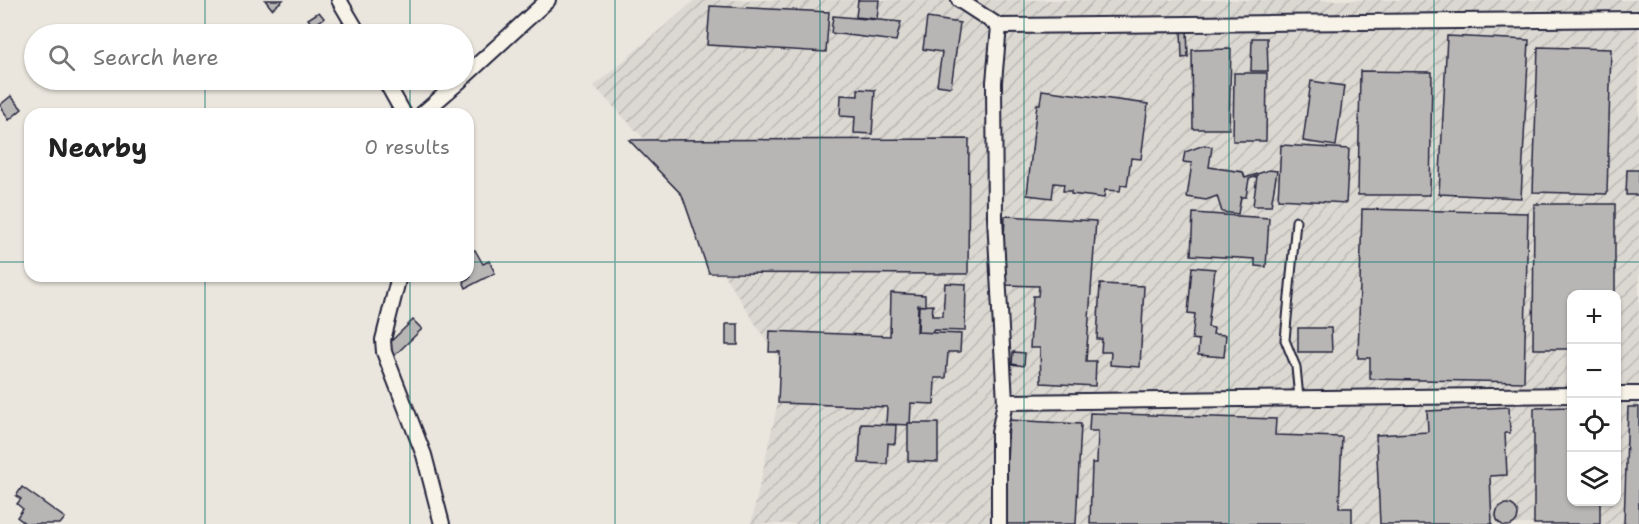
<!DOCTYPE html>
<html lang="en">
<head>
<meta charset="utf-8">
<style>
	:root { --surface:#fff; --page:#f6f6f6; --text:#222; --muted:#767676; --line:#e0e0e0 }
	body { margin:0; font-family:"Shantell Sans",sans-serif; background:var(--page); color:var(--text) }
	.controls { position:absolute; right:18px; bottom:18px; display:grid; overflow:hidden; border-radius:12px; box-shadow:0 2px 4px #0004 }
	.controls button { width:54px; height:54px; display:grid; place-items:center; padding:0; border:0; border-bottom:2px solid var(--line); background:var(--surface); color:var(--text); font:30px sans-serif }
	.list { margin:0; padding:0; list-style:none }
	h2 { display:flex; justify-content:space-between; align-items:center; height:78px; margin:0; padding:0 24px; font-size:26px }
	h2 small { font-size:20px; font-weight:400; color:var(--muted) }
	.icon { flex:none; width:33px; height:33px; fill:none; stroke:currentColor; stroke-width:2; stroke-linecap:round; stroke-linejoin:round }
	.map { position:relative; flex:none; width:1639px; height:524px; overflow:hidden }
	.search { position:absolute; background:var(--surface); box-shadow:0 2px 4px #0004; left:24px; top:24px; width:450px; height:66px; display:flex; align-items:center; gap:15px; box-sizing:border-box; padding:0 21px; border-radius:33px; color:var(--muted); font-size:22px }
	.panel { position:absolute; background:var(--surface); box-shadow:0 2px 4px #0004; left:24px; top:108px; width:450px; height:174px; border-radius:18px }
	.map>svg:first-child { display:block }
	.industrial { fill:url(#industrial-furrows); fill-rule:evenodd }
	.building { fill:#b8b6b5; stroke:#22223b; stroke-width:1.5 }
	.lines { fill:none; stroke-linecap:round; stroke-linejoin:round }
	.service-casing { stroke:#22223b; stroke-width:11 }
	.minor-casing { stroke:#22223b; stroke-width:18 }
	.service { stroke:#f7f3e8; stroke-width:7 }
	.minor { stroke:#f7f3e8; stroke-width:14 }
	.grid { fill:none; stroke:#0f766e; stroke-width:1.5; stroke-opacity:0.55 }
</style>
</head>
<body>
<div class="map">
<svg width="1639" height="524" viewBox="0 0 1639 524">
	<defs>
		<pattern id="industrial-furrows" width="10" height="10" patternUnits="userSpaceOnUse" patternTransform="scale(1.5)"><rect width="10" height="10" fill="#dbd8d2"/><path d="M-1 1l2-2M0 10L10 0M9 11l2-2" fill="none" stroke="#bcb9b5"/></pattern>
	</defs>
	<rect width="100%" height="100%" fill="#eae6de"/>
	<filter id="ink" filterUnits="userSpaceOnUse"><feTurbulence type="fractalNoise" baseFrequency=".0167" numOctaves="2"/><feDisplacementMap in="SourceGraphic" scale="12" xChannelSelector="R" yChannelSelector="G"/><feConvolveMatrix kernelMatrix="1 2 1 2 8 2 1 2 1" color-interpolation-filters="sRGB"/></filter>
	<g filter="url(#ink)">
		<!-- industrial -->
		<path class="industrial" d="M695 0H1639V524H751L785 370 717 264 696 194 594 86ZM1572 294H1616V502H1572Z"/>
		<!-- building -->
		<g class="building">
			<path d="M265 0H283L272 9Z"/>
			<path d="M858 0H879L877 19 856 17Z"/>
			<path d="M710 6 829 12 826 52 707 45Z"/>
			<path d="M319 12 324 18 313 26 308 19Z"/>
			<path d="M833 16 901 22 896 41 831 33Z"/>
			<path d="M927 18 960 23 951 87 937 85 942 52 923 49Z"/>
			<path d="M311 28 315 34H298Z"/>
			<path d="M1187 29 1188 57 1182 58 1181 30Z"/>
			<path d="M1447 36 1529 40 1521 198 1439 194Z"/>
			<path d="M1252 38H1267L1268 71H1251Z"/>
			<path d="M1538 47 1611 49 1607 194 1533 192Z"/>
			<path d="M1231 49 1229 129H1193L1192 50Z"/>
			<path d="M1360 71 1432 72 1430 195H1358Z"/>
			<path d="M1234 73H1267L1266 141H1233Z"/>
			<path d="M1311 81 1344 86 1336 146 1303 141Z"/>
			<path d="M858 89 875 90 872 134 854 133 855 117 840 116 841 95 858 96Z"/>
			<path d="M1042 90 1148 104 1141 159 1131 158 1127 186 1121 185 1120 191 1105 190 1104 198 1071 194V191H1063L1064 184 1054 183 1052 198 1027 195 1037 104H1040Z"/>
			<path d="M11 96 22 109 9 120 0 105Z"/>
			<path d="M969 139 968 274 709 273 682 195 629 140Z"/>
			<path d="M1204 145 1212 147 1209 167 1243 172 1245 178 1269 170 1277 171 1271 206H1253L1257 176 1249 179 1246 197H1241L1238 214 1222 212 1217 196 1206 200 1187 197 1192 163 1183 162 1185 152Z"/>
			<path d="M1281 145 1349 149 1346 203 1278 199Z"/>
			<path d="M1627 170H1639V195H1626Z"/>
			<path d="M1534 204H1615V294H1572V349H1533Z"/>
			<path d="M1362 209 1528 213 1524 382 1370 379V358H1358Z"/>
			<path d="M1193 213 1269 218 1266 267 1255 266V259L1191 255Z"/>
			<path d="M1005 216 1096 221 1086 361H1096L1095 386 1041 383 1040 348H1030L1033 296H1038L1039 286 1002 285Z"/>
			<path d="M475 250 483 264 489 261 495 273 466 288 463 281 471 277 468 271V253Z"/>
			<path d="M1192 267 1215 269 1208 327 1214 328 1213 334 1226 335 1224 357 1198 355 1199 340 1192 339 1195 314 1188 313Z"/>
			<path d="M945 283 966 284 965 331 933 330V334L918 333 919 306 933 305 932 316H943Z"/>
			<path d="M1100 284 1144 286 1140 367 1110 365 1111 352H1101L1102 339H1097Z"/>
			<path d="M891 293 925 295V306L918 305 917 332 961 334 960 352H948L946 378H935L934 404 911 403 910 425 886 424 887 407 778 403 780 352H769L770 331 890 336Z"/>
			<path d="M413 320 422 329 394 356 385 347Z"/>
			<rect x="726" y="324" width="12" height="21"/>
			<path d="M1298 328H1331L1332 352H1298Z"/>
			<path d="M1013 352 1025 353 1024 366 1012 364Z"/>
			<path d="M1509 407 1510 433H1505L1507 475 1490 476 1492 524H1380L1376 435 1428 432 1427 411Z"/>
			<path d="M1571 407 1572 502H1600V524H1534V408Z"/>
			<path d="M1628 407H1639V524H1624Z"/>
			<path d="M1090 413 1276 419 1275 435 1342 437 1339 508H1352V524H1090L1092 463H1097L1098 431H1089Z"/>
			<path d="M1009 420 1081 424 1076 524H1004Z"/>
			<path d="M908 423H938V462L908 461Z"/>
			<path d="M861 424 896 425 895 444 888 443 887 464 859 463Z"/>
			<path d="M22 487 65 518 60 524H26L17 517 23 509 17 504 21 499 16 496Z"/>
			<circle cx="1507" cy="515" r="11"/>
		</g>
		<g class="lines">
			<!-- service casing -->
			<g class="service-casing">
				<path id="service" d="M1296 221 1285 340 1296 367 1299 398"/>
			</g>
			<!-- minor casing -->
			<g class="minor-casing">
				<g id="minor">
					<path d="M339 0 359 34"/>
					<path d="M959 0 999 26 994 82 995 218 1005 402 999 433V524"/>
					<path d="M999 26 1639 19"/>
					<path d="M464 77 548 0"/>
					<path d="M385 80 404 114"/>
					<path d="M422 114 461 80"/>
					<path d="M399 276 383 340 384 352 424 455 442 524"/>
					<path d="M1616 394H1639"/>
					<path d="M1005 402 1572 395"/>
				</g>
			</g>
			<!-- service -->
			<use href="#service" class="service"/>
			<!-- minor -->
			<use href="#minor" class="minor"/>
		</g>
	</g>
	<!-- grid -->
	<path class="grid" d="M205 0V34M410 0V34M615 0V524M820 0V524M1024 0V524M1229 0V524M1434 0V524M205 80V114M410 80V114M0 262H30M468 262H1639M205 276V524M410 276V524"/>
</svg>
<div class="controls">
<button>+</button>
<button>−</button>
<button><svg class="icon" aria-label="locate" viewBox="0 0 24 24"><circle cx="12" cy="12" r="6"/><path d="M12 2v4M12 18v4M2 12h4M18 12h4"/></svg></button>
<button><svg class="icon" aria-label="layers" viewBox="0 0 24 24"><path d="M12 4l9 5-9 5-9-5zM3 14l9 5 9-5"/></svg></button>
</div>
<div class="search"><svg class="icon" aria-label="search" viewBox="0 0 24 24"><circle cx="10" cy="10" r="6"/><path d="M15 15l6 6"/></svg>Search here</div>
<section class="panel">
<h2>Nearby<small>0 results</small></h2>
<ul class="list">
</ul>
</section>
</div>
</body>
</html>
